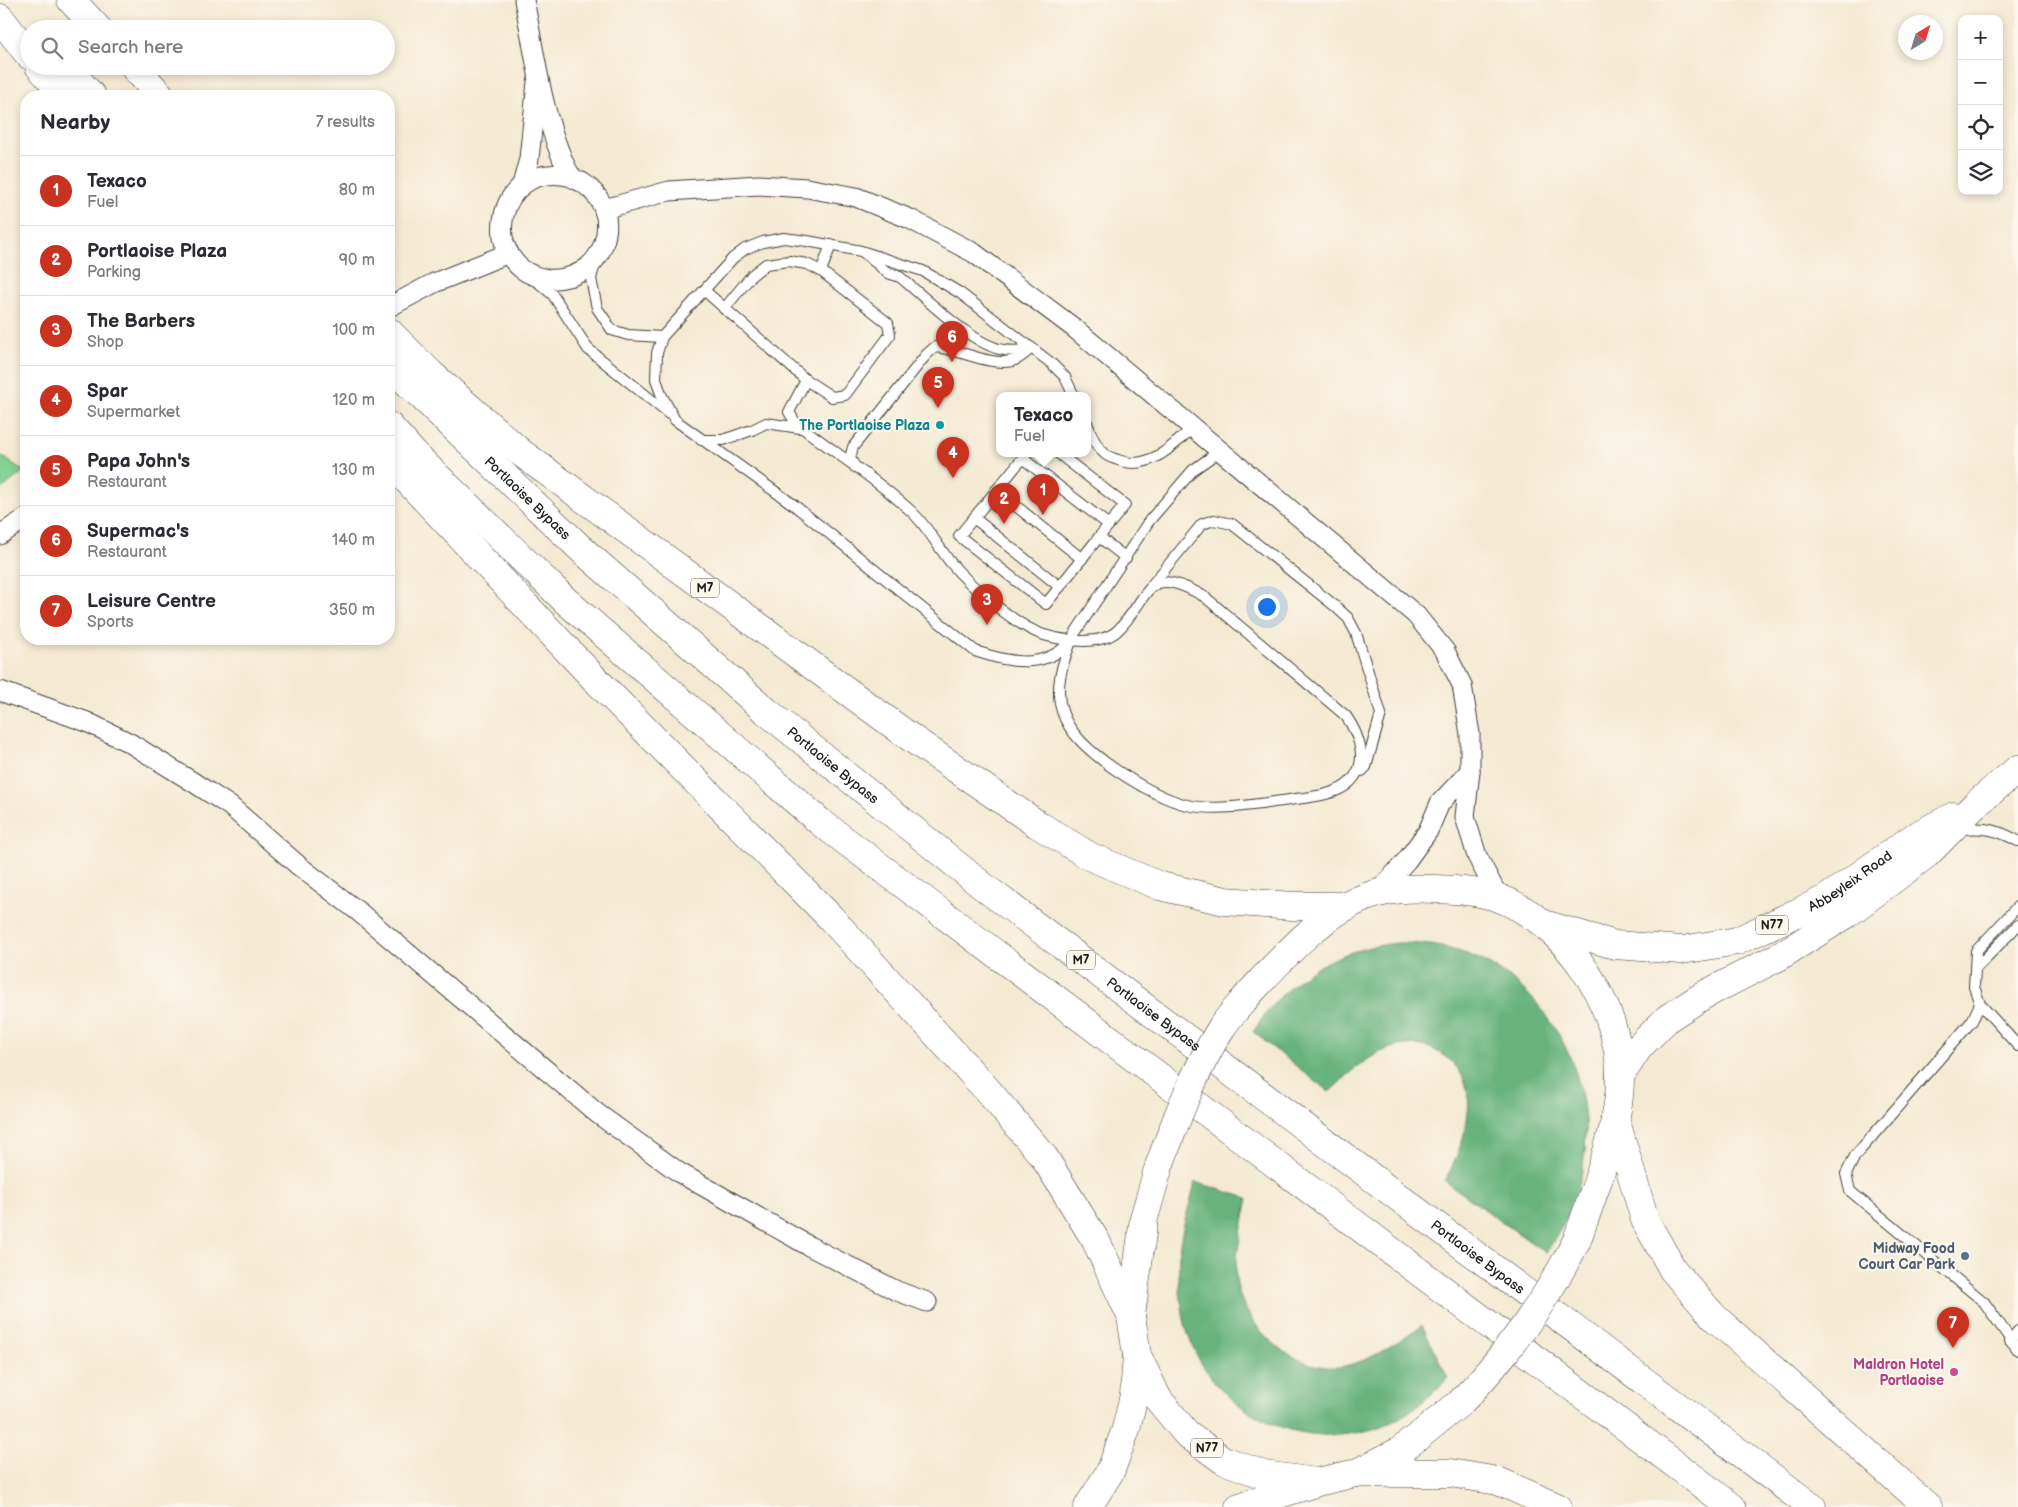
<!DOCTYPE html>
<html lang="en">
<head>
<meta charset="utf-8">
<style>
	:root { --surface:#fff; --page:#f2f2f3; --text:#2b2b33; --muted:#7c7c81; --line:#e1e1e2; --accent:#c8321e }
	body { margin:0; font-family:"Balsamiq Sans",sans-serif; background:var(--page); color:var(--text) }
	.controls { position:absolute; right:15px; top:15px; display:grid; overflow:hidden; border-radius:10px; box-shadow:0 2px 8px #0003 }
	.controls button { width:45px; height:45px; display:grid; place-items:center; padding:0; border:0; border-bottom:1px solid var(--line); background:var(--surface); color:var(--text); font:25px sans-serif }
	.compass { position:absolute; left:1898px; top:15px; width:45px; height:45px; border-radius:50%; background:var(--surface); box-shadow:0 2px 8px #0003; rotate:38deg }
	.you { position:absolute; left:1266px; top:606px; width:18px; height:18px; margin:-12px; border:4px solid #fff; border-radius:50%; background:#1a73e8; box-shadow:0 0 0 8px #1a73e833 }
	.badge { display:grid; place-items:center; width:32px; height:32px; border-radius:50%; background:var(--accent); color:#fff; font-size:16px; font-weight:700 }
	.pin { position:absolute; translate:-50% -41px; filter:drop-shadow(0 1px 2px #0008) }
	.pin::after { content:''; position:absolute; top:26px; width:18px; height:15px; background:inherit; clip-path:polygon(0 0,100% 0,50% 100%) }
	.popup { position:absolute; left:996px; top:392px; width:95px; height:65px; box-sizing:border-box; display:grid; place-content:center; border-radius:10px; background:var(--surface); filter:drop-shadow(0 1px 4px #0005); font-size:16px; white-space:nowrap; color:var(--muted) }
	.popup b { font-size:19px; color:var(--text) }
	.popup::after { content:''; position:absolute; left:50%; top:100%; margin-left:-10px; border:10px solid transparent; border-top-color:var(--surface) }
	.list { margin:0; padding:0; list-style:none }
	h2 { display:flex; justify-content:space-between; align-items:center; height:65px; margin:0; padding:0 20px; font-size:21px }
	h2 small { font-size:16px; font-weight:400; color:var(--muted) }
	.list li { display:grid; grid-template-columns:32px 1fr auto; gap:15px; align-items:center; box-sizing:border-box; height:70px; padding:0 20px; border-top:1px solid var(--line) }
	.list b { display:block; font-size:19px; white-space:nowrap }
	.list p { margin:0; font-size:16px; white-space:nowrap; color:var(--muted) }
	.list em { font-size:16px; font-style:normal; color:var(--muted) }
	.icon { flex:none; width:28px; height:28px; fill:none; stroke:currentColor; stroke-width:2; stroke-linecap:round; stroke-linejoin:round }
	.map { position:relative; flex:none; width:2018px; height:1507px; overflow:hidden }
	.search { position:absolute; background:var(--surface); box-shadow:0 2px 8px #0003; left:20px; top:20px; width:375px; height:55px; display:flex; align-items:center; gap:12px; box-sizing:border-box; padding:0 18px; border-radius:28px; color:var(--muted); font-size:19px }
	.panel { position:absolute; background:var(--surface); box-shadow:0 2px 8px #0003; left:20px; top:90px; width:375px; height:555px; border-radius:20px }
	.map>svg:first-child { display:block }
	.green { fill:#80d193; stroke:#4e7658 }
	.forest { fill:#68b37d; stroke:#42684c }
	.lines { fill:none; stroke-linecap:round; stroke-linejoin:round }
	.lane-casing { stroke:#3c3b37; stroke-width:12 }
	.street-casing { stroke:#3c3b37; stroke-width:21 }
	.primary-casing { stroke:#3c3b37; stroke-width:29 }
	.highway-casing { stroke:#3c3b37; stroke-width:29 }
	.lane { stroke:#fff; stroke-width:10 }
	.street { stroke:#fff; stroke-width:19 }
	.primary { stroke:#fff; stroke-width:28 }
	.highway { stroke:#fff; stroke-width:28 }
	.primary-bridge-casing { stroke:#3c3b37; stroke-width:29; stroke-linecap:butt }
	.primary-bridge { stroke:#fff; stroke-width:28 }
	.culture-dot { fill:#0f9aa8; stroke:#fbf7ec; stroke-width:2 }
	.service-dot { fill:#5c6f8a; stroke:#fbf7ec; stroke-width:2 }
	.hotel-dot { fill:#d1479c; stroke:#fbf7ec; stroke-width:2 }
	.labels { text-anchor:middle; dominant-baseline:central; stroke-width:4.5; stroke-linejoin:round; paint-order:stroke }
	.shield { fill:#fbf7ec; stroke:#5f5e5a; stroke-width:1 }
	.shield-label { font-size:12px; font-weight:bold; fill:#1c1c1c }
	.culture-label { font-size:14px; font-weight:bold; fill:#0d838f; stroke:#fbf7ec; text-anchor:end }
	.street-label { font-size:14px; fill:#1c1c1c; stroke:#fbf7ec }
	.service-label { font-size:14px; font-weight:bold; fill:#4e5e75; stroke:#fbf7ec; text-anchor:end }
	.hotel-label { font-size:14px; font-weight:bold; fill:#b23c85; stroke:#fbf7ec; text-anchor:end }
</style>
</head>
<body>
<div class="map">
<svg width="2018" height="1507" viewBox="0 0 2018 1507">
	<rect width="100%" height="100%" fill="#fbf7ec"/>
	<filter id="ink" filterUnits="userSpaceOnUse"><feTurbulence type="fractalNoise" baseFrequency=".02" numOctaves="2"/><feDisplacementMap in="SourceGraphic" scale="10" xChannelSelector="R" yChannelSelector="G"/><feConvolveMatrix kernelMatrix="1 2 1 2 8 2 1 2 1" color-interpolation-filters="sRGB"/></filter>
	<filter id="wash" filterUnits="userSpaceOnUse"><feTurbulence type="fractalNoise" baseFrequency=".0096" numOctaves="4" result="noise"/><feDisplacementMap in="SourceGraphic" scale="20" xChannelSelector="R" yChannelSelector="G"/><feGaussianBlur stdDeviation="1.12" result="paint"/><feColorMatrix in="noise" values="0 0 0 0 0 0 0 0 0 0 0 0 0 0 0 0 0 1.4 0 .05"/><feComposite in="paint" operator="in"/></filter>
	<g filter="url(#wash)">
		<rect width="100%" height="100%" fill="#f4ead3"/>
		<!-- green -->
		<path class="green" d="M0 455 24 471 0 490Z"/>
		<!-- forest -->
		<g class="forest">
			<path d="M1398 943C1426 943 1453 947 1479 959 1555 995 1597 1085 1583 1166 1578 1199 1564 1226 1546 1253L1445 1181C1465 1142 1488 1081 1440 1053 1424 1044 1406 1042 1388 1049 1366 1057 1347 1076 1329 1092L1253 1032C1288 977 1332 949 1398 943Z"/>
			<path d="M1195 1182 1248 1198C1244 1221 1236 1250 1236 1273 1237 1323 1295 1376 1345 1366 1373 1360 1399 1341 1422 1325L1448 1378C1430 1397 1407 1417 1382 1426 1300 1456 1207 1410 1185 1324 1180 1302 1178 1275 1179 1252 1181 1229 1190 1205 1195 1182Z"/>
		</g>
	</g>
	<g filter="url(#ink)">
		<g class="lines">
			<!-- lane casing -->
			<g class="lane-casing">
				<g id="lane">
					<path d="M864 253 888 273 900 277C925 298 969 341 999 349 1010 352 1019 351 1030 349"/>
					<path d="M595 263 591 279 597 308 612 330 628 335 662 337"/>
					<path d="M821 271 831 245"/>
					<path d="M534 279 553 295 588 349 669 414"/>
					<path d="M705 291 806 380"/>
					<path d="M724 309 752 275 766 264 789 261 807 264 821 271 888 323 890 335 845 395 832 397 806 380 789 412 795 422C832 451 878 480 912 512 928 527 938 547 951 563 970 586 1016 626 1044 635 1064 641 1100 646 1117 631 1152 597 1143 561 1205 597L1346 716C1359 735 1370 763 1350 782 1336 796 1308 797 1289 800 1258 804 1219 812 1187 805 1162 799 1137 784 1116 770 1058 730 1044 700 1075 633L1149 521 1193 470 1221 450"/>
					<path d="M1087 423C1091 434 1095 445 1104 453 1107 457 1113 458 1118 460 1147 472 1174 446 1194 426"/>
					<path d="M701 440H723L752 430 766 423 800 428"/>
					<path d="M1026 454 959 536 1046 604 1099 537 1126 558"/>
					<path d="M1059 454 1125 505 1099 537"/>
					<path d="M1022 458 1109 525"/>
					<path d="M855 467 850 458 853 447 926 355 935 347C961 349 987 366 1012 361 1019 360 1026 352 1032 348"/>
					<path d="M996 490 1082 559"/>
					<path d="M974 518 1060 587"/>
					<path d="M1151 586 1202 524 1214 520 1232 524 1335 606 1348 618 1356 633 1381 714 1366 767 1362 771"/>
					<path d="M1068 644C1042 670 1007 662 975 651L794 505 675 420 661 394 656 379 657 353 662 337 733 258 745 249 763 242 784 238 807 241 861 251 923 271 960 293 1051 363 1065 377 1074 396"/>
					<path d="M1960 829C1984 827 1996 829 2018 841"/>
					<path d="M2018 906 1976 951 1974 987 1980 1004 2018 1046"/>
					<path d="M1975 969 2018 925"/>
					<path d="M1980 1004 1972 1021 1855 1156 1846 1174 1850 1191 1984 1302 2018 1350"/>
					<path d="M2010 1341 2018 1331"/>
				</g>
			</g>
			<!-- street casing -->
			<g class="street-casing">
				<g id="street">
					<path d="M524 0C535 53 541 108 562 158 564 163 569 174 573 178 576 180 580 181 583 183 595 191 603 203 606 217 609 235 602 255 588 267 577 276 562 280 549 279 476 271 493 157 572 177"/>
					<path d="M522 185 529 159 537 82"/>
					<path d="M604 209 669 191 758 185 807 188 856 197 910 219 974 253 1074 328 1416 615 1445 651 1462 685 1470 734V771L1465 817 1477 856 1499 898"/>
					<path d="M389 307 434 283 509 253"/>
					<path d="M0 535 26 518"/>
					<path d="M0 691 87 722 130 743 193 782 230 806 299 866 359 912 598 1114 680 1173 809 1246 897 1291 927 1302"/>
					<path d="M1376 894 1407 860 1428 831 1440 803 1470 771"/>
				</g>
			</g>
			<!-- primary casing -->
			<g class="primary-casing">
				<g id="primary">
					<path id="s1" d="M1547 925 1615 945 1682 950 1737 941 1826 899 1914 837 1954 816"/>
					<path d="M1249 994C1283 957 1326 908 1375 894 1395 888 1416 888 1435 889 1456 890 1479 891 1499 898 1566 923 1620 1005 1620 1076 1621 1124 1593 1194 1577 1240"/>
					<path d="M1620 1076 1639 1047 1668 1018 1704 995 1780 956 1847 914 1927 854 1975 805 2018 769"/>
					<path d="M1137 1355 1158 1399 1186 1433 1223 1460 1264 1475 1309 1481"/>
					<path d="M1088 1507 1111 1470 1126 1429 1134 1395 1137 1355 1131 1316 1144 1218 1159 1166"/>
					<path d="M1239 1507 1318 1482 1356 1473 1400 1451 1460 1403"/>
				</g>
			</g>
			<!-- highway casing -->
			<g class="highway-casing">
				<g id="highway">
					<path d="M71 0 98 29"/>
					<path d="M0 18 29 55"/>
					<path d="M39 66 65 96"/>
					<path d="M65 66 92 96"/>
					<path d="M133 66 161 96"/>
					<path d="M389 332 431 374 520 452 914 740 1037 824 1091 857 1160 886 1225 901 1293 906H1347"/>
					<path id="s2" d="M389 365 580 548 766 711 984 887 1812 1507"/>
					<path d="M389 426 413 453 566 601 819 821 1732 1507"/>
					<path d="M389 461 592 676 830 917 989 1092 1044 1157 1096 1241 1131 1316"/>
					<path d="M1615 1118 1645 1220 1673 1270 1714 1317 1928 1507"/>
					<path d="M1356 1473H1450L1498 1481 1557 1507"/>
				</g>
			</g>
			<!-- lane -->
			<use href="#lane" class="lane"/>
			<!-- street -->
			<use href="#street" class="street"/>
			<!-- primary -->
			<use href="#primary" class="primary"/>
			<!-- highway -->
			<use href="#highway" class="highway"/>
			<!-- primary-bridge casing -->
			<g class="primary-bridge-casing">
				<g id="primary-bridge">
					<path d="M1159 1166C1176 1120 1194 1072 1220 1030 1228 1017 1240 1005 1249 994"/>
					<path d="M1460 1403C1508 1354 1546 1301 1577 1240"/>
				</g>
			</g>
			<!-- primary-bridge -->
			<use href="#primary-bridge" class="primary-bridge"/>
		</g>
	</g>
	<!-- markers -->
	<circle class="culture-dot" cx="940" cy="425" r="5"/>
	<circle class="service-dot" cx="1965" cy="1256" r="5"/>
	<circle class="hotel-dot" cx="1954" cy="1372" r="5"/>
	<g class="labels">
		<!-- shield labels -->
		<g class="shield">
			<rect x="691" y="578.5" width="28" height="19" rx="4"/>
			<rect x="1756" y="915.5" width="32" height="19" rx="4"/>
			<rect x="1067" y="950.5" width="28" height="19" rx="4"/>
			<rect x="1191" y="1438.5" width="32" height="19" rx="4"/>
		</g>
		<g class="shield-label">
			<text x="705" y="588">M7</text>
			<text x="1772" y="925">N77</text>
			<text x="1081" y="960">M7</text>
			<text x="1207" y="1448">N77</text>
		</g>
		<!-- culture labels -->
		<g class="culture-label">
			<text x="930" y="425">The Portlaoise Plaza</text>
		</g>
		<!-- street labels -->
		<g class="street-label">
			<text stroke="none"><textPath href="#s2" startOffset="192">Portlaoise Bypass</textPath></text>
			<text stroke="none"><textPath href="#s2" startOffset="598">Portlaoise Bypass</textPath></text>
			<text stroke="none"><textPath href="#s1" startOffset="322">Abbeyleix Road</textPath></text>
			<text stroke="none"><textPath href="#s2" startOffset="1004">Portlaoise Bypass</textPath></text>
			<text stroke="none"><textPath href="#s2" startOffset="1409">Portlaoise Bypass</textPath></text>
		</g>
		<!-- service labels -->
		<g class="service-label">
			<text x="1955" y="1248">Midway Food<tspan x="1955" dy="16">Court Car Park</tspan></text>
		</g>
		<!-- hotel labels -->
		<g class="hotel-label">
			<text x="1944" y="1364">Maldron Hotel<tspan x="1944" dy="16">Portlaoise</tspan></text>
		</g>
	</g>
</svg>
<div class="controls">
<button>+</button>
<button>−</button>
<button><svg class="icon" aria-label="locate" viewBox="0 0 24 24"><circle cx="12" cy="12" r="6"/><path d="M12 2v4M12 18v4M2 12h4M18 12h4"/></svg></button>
<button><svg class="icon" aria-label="layers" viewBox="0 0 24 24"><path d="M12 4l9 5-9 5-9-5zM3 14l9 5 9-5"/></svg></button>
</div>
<svg class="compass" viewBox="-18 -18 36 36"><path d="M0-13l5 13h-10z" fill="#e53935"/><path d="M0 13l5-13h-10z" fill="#7c7c81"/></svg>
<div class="you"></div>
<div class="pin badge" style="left:1043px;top:515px">1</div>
<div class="popup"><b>Texaco</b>Fuel</div>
<div class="pin badge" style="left:1004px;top:524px">2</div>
<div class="pin badge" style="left:987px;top:625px">3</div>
<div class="pin badge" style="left:953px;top:478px">4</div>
<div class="pin badge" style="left:938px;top:408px">5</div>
<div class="pin badge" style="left:952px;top:362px">6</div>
<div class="pin badge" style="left:1953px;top:1348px">7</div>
<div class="search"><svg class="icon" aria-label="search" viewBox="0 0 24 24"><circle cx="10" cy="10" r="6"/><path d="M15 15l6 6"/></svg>Search here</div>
<section class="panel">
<h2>Nearby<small>7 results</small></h2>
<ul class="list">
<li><span class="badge">1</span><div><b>Texaco</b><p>Fuel</p></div><em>80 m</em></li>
<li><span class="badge">2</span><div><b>Portlaoise Plaza</b><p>Parking</p></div><em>90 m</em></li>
<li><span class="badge">3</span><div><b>The Barbers</b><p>Shop</p></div><em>100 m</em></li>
<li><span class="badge">4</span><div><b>Spar</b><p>Supermarket</p></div><em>120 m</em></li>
<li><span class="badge">5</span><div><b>Papa John's</b><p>Restaurant</p></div><em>130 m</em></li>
<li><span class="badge">6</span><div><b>Supermac's</b><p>Restaurant</p></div><em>140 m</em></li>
<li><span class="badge">7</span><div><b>Leisure Centre</b><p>Sports</p></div><em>350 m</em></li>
</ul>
</section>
</div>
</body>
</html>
